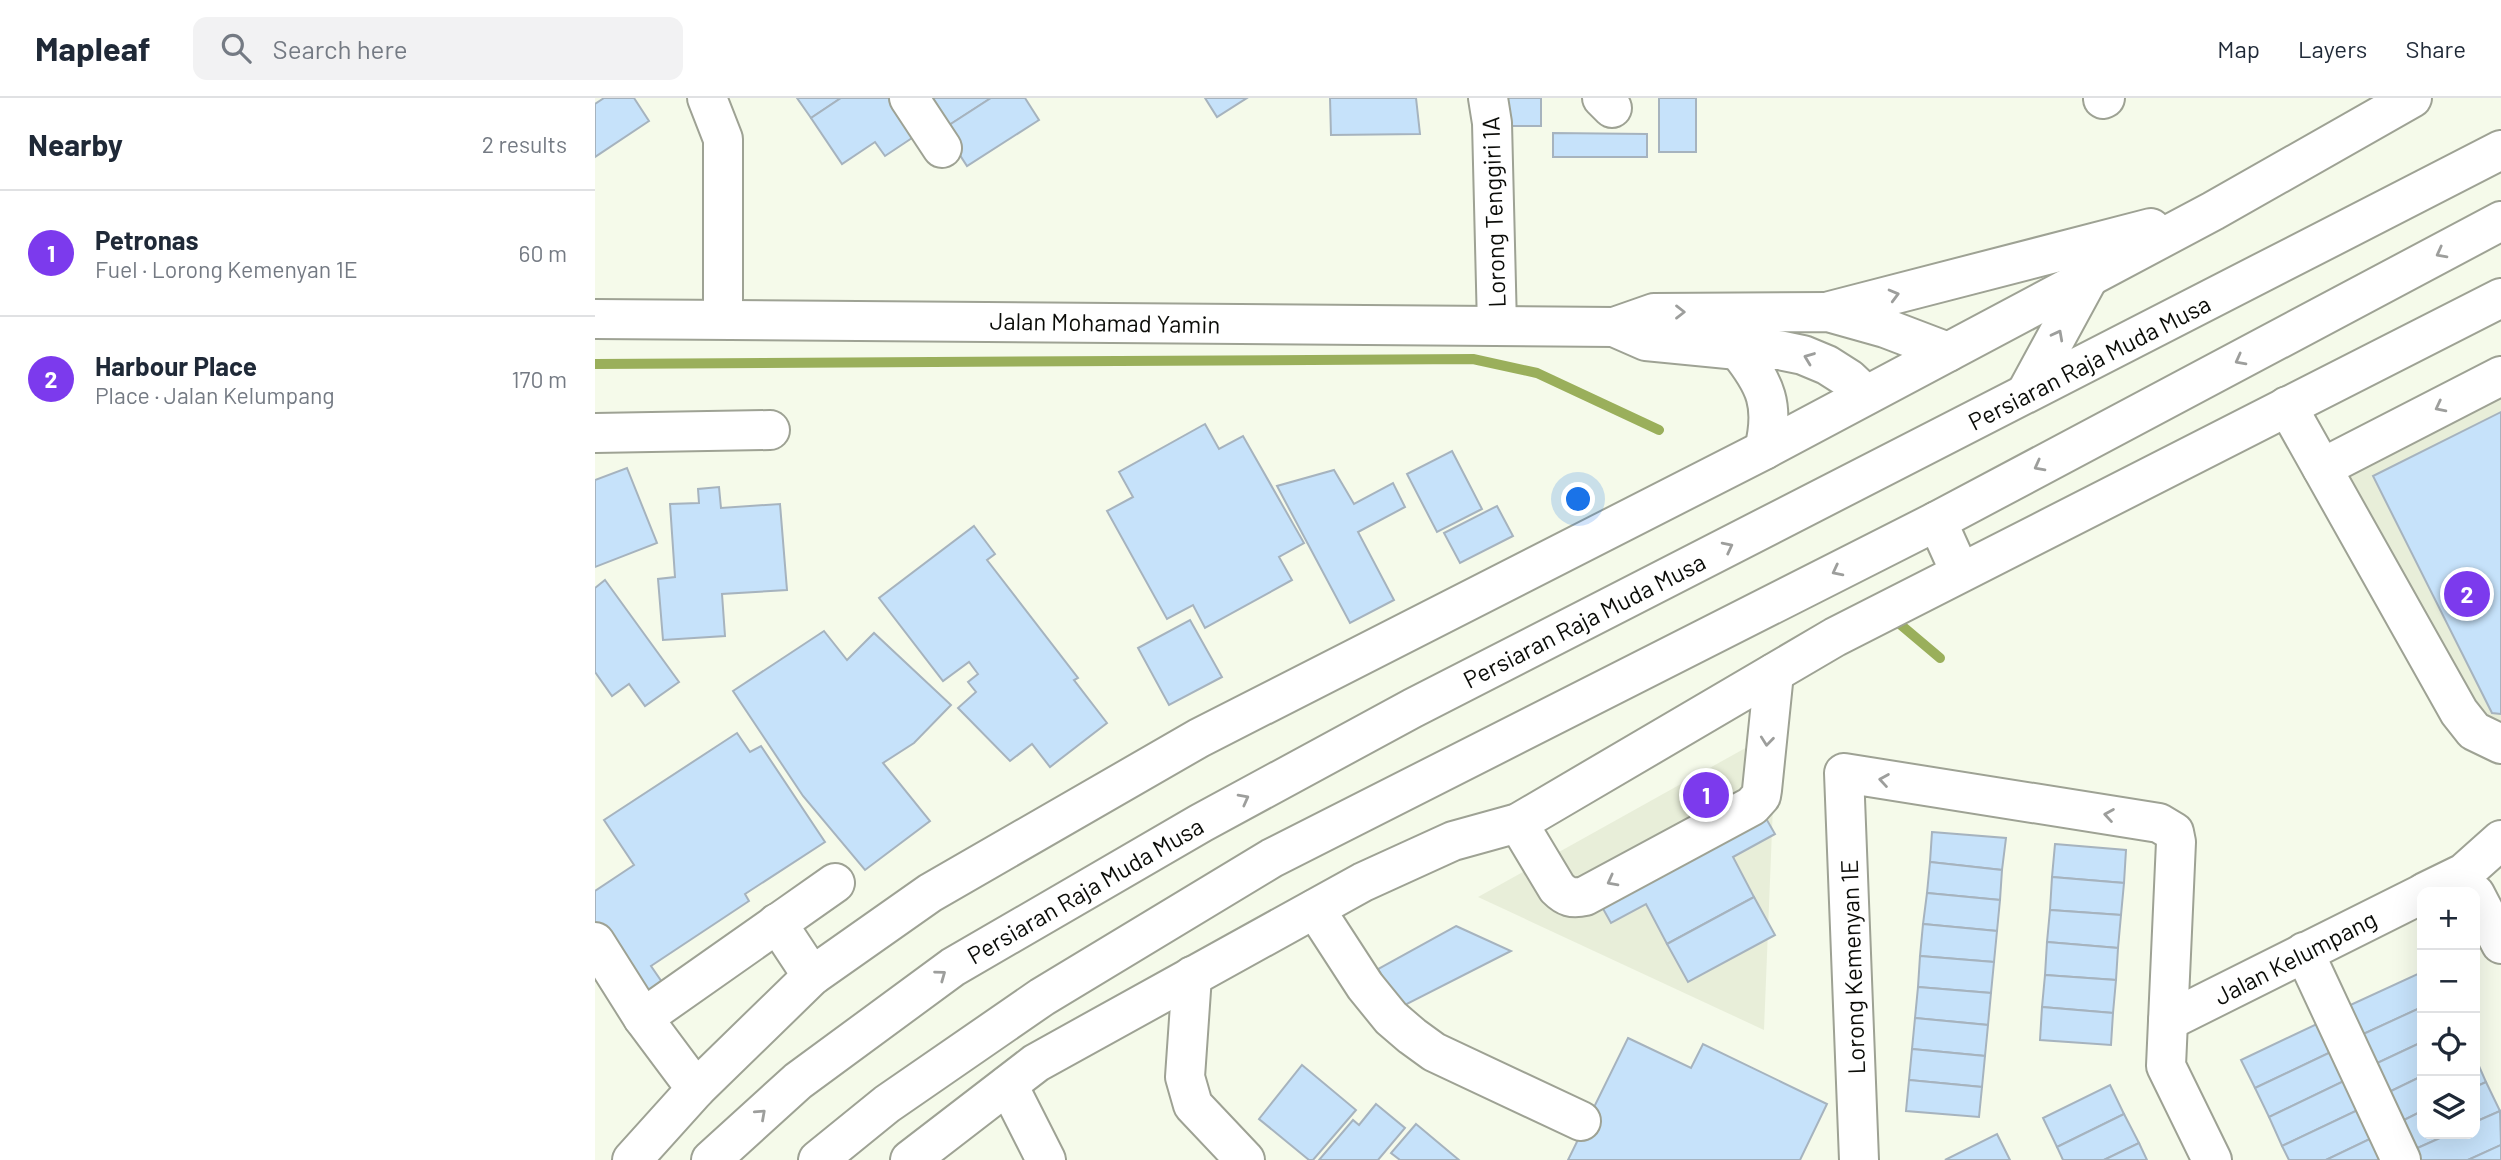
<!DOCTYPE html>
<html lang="en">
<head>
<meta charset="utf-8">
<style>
	:root { --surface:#fff; --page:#f2f2f3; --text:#1f2937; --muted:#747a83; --line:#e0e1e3; --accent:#7c3aed }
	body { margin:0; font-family:Barlow,sans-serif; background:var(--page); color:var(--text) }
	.controls { position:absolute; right:21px; bottom:21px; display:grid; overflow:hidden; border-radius:14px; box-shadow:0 7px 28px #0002 }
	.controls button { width:63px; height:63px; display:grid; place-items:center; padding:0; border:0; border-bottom:2px solid var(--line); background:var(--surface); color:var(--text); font:35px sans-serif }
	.you { position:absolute; left:984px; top:402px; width:24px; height:24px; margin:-18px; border:5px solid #fff; border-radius:50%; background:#1a73e8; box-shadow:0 0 0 10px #1a73e833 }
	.badge { display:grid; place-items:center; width:46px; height:46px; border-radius:50%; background:var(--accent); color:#fff; font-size:23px; font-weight:700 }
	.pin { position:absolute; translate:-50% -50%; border:4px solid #fff; box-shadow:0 2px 7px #0006 }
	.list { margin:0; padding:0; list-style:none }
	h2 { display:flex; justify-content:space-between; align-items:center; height:91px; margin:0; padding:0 28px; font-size:30px }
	h2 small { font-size:23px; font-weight:400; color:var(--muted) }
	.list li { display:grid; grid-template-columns:46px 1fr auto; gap:21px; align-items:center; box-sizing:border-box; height:126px; padding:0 28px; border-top:2px solid var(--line) }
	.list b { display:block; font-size:26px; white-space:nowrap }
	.list p { margin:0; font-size:23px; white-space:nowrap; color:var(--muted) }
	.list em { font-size:23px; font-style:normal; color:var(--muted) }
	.icon { flex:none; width:38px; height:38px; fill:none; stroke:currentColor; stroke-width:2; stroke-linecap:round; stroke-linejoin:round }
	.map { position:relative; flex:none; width:1906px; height:1062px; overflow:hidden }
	header { display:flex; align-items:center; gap:42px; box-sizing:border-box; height:98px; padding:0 35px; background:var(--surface); border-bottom:2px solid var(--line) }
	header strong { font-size:33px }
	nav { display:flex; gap:38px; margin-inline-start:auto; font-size:24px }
	.search { width:490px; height:63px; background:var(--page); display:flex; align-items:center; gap:18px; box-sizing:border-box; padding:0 24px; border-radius:14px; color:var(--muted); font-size:26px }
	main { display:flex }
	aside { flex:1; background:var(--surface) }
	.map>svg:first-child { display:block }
	.built { fill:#e8eed9 }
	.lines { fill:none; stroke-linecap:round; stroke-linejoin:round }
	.stream { stroke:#9aaf5b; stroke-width:10 }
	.building { fill:#c6e2fa; stroke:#a6b3be; stroke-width:2 }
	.minor-casing { stroke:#9ea294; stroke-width:42 }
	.major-casing { stroke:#9ea294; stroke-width:42 }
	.minor { stroke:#fff; stroke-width:38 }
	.major { stroke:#fff; stroke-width:38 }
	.oneway { stroke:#9d9e9c }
	.labels { text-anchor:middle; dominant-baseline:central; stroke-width:5; stroke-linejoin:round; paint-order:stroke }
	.street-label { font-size:24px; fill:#0b0c08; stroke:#fff }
</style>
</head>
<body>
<header>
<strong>Mapleaf</strong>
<div class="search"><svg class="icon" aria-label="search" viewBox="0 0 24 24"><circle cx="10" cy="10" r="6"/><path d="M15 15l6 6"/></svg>Search here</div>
<nav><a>Map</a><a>Layers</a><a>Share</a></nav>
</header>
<main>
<aside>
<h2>Nearby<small>2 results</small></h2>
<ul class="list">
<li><span class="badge">1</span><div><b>Petronas</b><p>Fuel · Lorong Kemenyan 1E</p></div><em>60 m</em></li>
<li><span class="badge">2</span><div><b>Harbour Place</b><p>Place · Jalan Kelumpang</p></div><em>170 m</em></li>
</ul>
</aside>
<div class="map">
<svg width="1906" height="1062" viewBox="0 0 1906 1062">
	<rect width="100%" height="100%" fill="#f5faea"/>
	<!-- built -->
	<g class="built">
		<path d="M1906 291V636L1884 625 1743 375Z"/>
		<path d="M1181 633 1169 932 883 799Z"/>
	</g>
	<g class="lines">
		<!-- stream -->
		<g class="stream">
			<path d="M0 266 878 261 942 275 1064 332"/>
			<path d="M1300 522 1345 560"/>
		</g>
	</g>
	<!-- building -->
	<g class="building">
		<path d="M9 0H39L54 23 0 59V6Z"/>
		<path d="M202 0H246L216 20Z"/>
		<path d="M246 0H299L323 36 290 58 280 44 247 66 216 20Z"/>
		<path d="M340 0H396L348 31 331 6Z"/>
		<path d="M396 0H430L444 22 372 68 348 31Z"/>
		<path d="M610 0H652L622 19Z"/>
		<path d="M735 0H821L825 36 736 37Z"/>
		<path d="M913 0H946V28H912Z"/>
		<rect x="1064" y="0" width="37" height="54"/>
		<path d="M958 35 1052 36V59H958Z"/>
		<path d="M1906 314V616L1897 615 1778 378Z"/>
		<path d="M610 326 624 351 648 338 709 445 684 459 697 482 610 530 598 507 572 521 512 413 538 399 524 374Z"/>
		<path d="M857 353 887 411 842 434 812 376Z"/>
		<path d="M32 370 62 445 0 469V382Z"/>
		<path d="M739 372 759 406 798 385 810 409 763 434 799 502 755 525 682 388Z"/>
		<path d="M124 389 126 410 185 406 192 492 127 496 130 538 68 542 63 481 80 479 75 406 104 405 103 391Z"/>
		<path d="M902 408 918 438 865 465 849 435Z"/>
		<path d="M379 428 400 456 392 462 483 580 479 582 512 625 455 669 437 646 415 663 363 610 381 594 373 584 383 576 374 564 348 583 284 500Z"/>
		<path d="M10 482 84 584 50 608 34 586 17 598 0 574V490Z"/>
		<path d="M595 522 627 579 574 607 543 550Z"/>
		<path d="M229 533 252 562 279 535 356 607 319 645 288 665 335 723 270 772 208 698 138 593Z"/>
		<path d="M142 635 155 654 166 648 230 744 150 796 154 803 56 868 69 887 42 905 0 843V793L39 767 9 722Z"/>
		<path d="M1157 696 1180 736 1138 759 1159 799 1072 846 1051 806 1016 825 993 784Z"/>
		<path d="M1337 734 1411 740 1407 772 1335 764Z"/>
		<path d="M1460 746 1531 752 1529 785 1457 779Z"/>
		<path d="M1335 764 1407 772 1405 802 1332 795Z"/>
		<path d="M1457 779 1529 785 1526 817 1455 812Z"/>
		<path d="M1332 795 1405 802 1402 833 1328 826Z"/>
		<path d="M1159 799 1180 837 1093 884 1072 846Z"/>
		<path d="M1455 812 1526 817 1523 850 1452 844Z"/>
		<path d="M1328 826 1402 833 1399 864 1325 858Z"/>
		<path d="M861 828 916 853 806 909 783 871Z"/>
		<path d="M1452 844 1523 850 1521 882 1450 877Z"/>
		<path d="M1325 858 1399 864 1396 895 1323 889Z"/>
		<path d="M1827 874V909L1764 938 1751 909Z"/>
		<path d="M1450 877 1521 882 1518 915 1447 909Z"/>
		<path d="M1323 889 1396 895 1393 927 1320 920Z"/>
		<path d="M1447 909 1518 915 1516 947 1445 942Z"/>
		<path d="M1827 909V944L1778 967 1764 938Z"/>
		<path d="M1320 920 1393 927 1390 958 1317 951Z"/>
		<path d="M1726 924 1740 952 1660 990 1646 962Z"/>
		<path d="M1033 940 1096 970 1108 946 1232 1006 1205 1062H973Z"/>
		<path d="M1827 944V978L1792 995 1778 967Z"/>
		<path d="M1317 951 1390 958 1387 989 1314 982Z"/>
		<path d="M1740 952 1753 981 1674 1019 1660 990Z"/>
		<path d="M1880 959 1891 984 1880 989Z"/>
		<path d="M707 967 761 1012 718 1062H714L664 1021Z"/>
		<path d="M1827 978V1013L1805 1024 1792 995Z"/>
		<path d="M1753 981 1767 1010 1687 1048 1674 1019Z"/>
		<path d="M1314 982 1387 989 1384 1019 1311 1013Z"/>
		<path d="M1891 984 1905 1013 1880 1024V989Z"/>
		<path d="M1515 987 1529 1016 1462 1049 1448 1020Z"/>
		<path d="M781 1006 810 1030 783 1062H724L758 1022 764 1027Z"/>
		<path d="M1767 1010 1781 1038 1731 1062H1694L1687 1048Z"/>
		<path d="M1827 1013V1036H1854L1818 1052 1805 1024Z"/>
		<path d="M1905 1013 1906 1047 1873 1062H1823L1818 1052 1854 1036H1880V1024Z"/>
		<path d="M1529 1016 1544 1045 1509 1062H1468L1462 1049Z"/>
		<path d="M821 1026 864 1062H805L796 1055Z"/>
		<path d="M1402 1036 1415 1062H1350Z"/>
		<path d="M1781 1038 1793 1062H1731Z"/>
		<path d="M1544 1045 1552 1062H1509Z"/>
		<path d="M1906 1047V1062H1873Z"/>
	</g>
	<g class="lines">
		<!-- minor casing -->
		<g class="minor-casing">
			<g id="minor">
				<path d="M112 0 128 41V221"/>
				<path d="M314 0 347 50"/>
				<path d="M893 0 897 25 902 228"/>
				<path d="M1007 0 1017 10"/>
				<path d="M1508 1 1510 0"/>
				<path d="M1235 213 1556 130"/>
				<path d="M0 221 1019 229 1059 215 1233 214 1290 230 1353 254"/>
				<path d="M1019 229 1051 243 1143 252H1184L1208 257 1232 267 1254 281 1271 297"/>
				<path d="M1143 252C1171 287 1180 307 1169 352"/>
				<path d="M1692 308 1864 614 1879 633 1906 646"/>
				<path d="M0 335 175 332"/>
				<path d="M1727 370 1906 278"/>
				<path d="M923 725 962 790C971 799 977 801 990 798L1157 708 1166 698 1167 692 1179 575"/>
				<path d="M1830 794 1869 775 1906 742"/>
				<path d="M1880 796 1906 846"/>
				<path d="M720 811 770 888 796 920 817 938 839 954 986 1023"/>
				<path d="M182 825 217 878"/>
				<path d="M0 844 48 920 101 991"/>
				<path d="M1709 854 1806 1062"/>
				<path d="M597 878 590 979 598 1007 650 1062"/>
				<path d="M48 920 240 785"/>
				<path d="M1573 923 1827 796"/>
				<path d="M413 987 451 1062"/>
				<path d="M37 1062 101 991 217 878 335 795 604 640 1169 352 1618 113 1817 0"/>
				<path d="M315 1062 441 965 768 784 858 743 923 725 1240 539 1906 200"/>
				<path d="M1264 1062 1249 675 1564 725 1579 734 1581 744 1571 968 1617 1062"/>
			</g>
		</g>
		<!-- major casing -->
		<g class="major-casing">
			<g id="major">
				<path d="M1431 295 1494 179"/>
				<path d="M1342 423 1365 474"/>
				<path d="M116 1062 203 983 358 869 606 725 818 610 1906 52"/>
				<path d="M223 1062 292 1006 447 899 677 760 1342 423 1906 123"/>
			</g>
		</g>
		<!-- minor -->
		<use href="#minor" class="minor"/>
		<!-- major -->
		<use href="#major" class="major"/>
	</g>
	<!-- one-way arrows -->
	<defs><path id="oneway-chevron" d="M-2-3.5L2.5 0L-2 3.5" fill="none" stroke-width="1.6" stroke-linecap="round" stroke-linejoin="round" transform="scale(1.75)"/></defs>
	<g class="oneway">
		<use href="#oneway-chevron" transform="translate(1846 155) rotate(152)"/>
		<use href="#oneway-chevron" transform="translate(1299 197) rotate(-15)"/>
		<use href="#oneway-chevron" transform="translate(1085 214)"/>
		<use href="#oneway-chevron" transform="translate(1463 237) rotate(-62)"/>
		<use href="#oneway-chevron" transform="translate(1214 260) rotate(-159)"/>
		<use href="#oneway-chevron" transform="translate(1645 262) rotate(152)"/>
		<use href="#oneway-chevron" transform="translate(1845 309) rotate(153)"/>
		<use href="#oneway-chevron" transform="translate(1444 368) rotate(152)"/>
		<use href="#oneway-chevron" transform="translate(1133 449) rotate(-27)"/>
		<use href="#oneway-chevron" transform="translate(1242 473) rotate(153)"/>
		<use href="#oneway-chevron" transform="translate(1172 643) rotate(96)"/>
		<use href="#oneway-chevron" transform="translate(1289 682) rotate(-171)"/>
		<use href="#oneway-chevron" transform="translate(649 701) rotate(-28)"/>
		<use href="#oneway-chevron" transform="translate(1514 717) rotate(-171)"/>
		<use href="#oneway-chevron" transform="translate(1017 783) rotate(152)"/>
		<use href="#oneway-chevron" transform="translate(346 877) rotate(-36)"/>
		<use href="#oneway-chevron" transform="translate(166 1016) rotate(-42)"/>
	</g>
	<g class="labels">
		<!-- street labels -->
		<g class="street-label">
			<text transform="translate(898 114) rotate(-92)">Lorong Tenggiri 1A</text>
			<text transform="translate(510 224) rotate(1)">Jalan Mohamad Yamin</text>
			<text transform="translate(1494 264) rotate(-27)">Persiaran Raja Muda Musa</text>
			<text transform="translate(989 522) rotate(-27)">Persiaran Raja Muda Musa</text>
			<text transform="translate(490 792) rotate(-30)">Persiaran Raja Muda Musa</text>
			<text transform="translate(1700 859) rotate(-27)">Jalan Kelumpang</text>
			<text transform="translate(1257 869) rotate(-92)">Lorong Kemenyan 1E</text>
		</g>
	</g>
</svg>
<div class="controls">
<button>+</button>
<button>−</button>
<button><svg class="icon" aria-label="locate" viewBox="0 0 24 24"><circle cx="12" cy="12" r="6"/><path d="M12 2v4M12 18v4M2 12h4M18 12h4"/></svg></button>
<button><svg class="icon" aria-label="layers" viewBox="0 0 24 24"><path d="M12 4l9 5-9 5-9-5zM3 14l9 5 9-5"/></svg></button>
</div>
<div class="you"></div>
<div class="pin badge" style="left:1111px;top:697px">1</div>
<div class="pin badge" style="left:1872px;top:496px">2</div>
</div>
</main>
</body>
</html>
